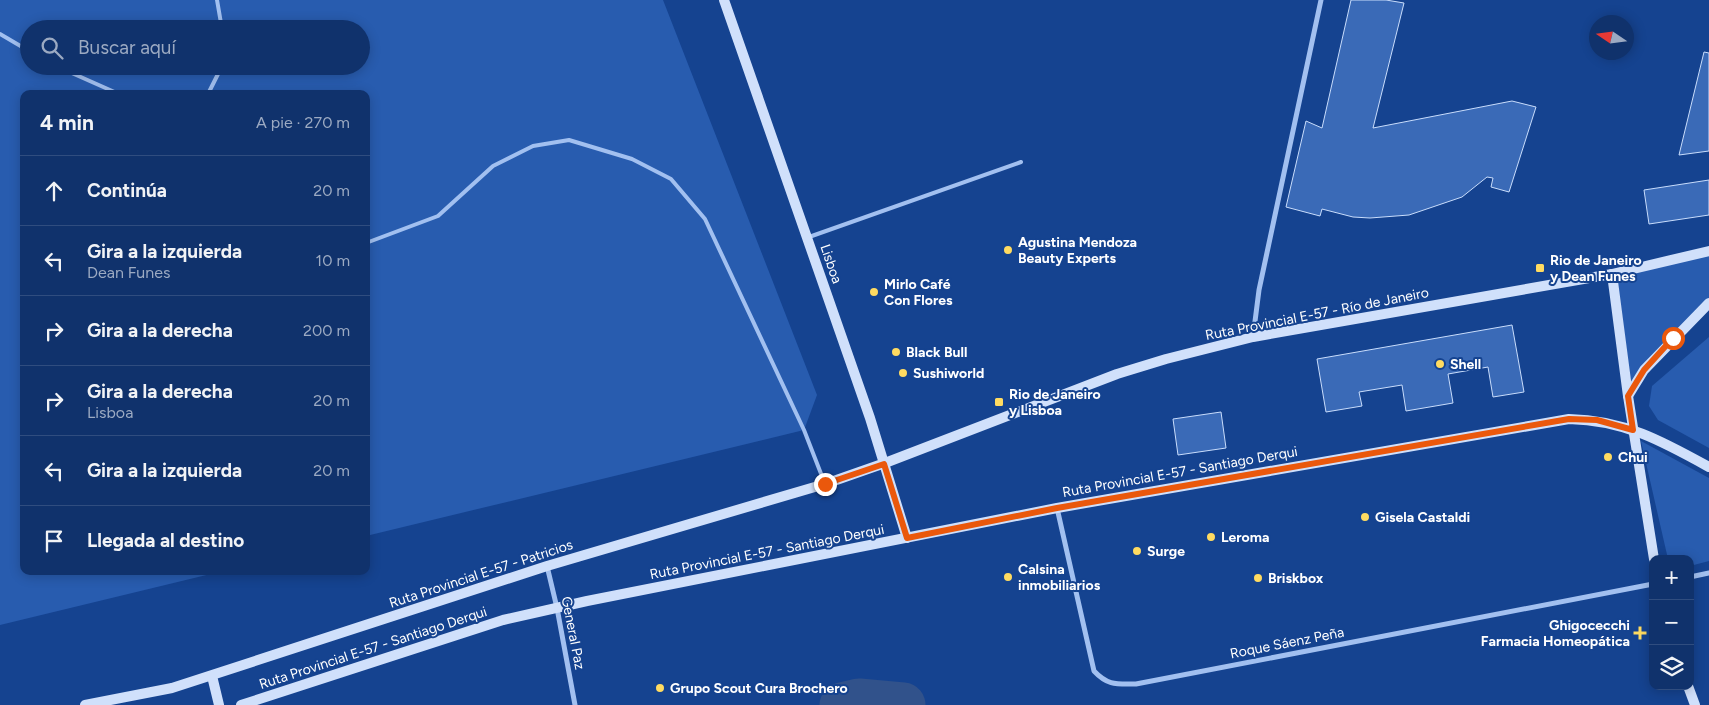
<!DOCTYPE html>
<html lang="es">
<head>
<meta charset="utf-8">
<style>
	:root { --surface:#10326c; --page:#1e3e74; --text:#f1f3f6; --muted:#9caac2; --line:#304d7f }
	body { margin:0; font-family:Figtree,sans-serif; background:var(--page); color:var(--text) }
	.controls { position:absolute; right:15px; bottom:15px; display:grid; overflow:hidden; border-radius:10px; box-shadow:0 2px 12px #0003 }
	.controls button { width:45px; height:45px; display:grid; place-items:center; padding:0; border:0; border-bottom:1px solid var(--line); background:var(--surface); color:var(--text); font:25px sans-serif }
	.compass { position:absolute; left:1589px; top:15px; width:45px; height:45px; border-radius:50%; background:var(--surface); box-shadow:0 2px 12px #0003; rotate:283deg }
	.stop { position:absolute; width:15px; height:15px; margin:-11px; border:4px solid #ea580c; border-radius:50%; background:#fff }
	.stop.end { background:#ea580c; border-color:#fff; box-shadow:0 1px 5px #0008 }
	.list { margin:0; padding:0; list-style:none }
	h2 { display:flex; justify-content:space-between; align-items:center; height:65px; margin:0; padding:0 20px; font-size:21px }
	h2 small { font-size:16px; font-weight:400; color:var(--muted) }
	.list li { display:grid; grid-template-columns:32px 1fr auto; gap:15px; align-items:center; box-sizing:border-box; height:70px; padding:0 20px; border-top:1px solid var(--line) }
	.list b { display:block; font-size:19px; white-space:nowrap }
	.list p { margin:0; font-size:16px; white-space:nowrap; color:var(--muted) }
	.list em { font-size:16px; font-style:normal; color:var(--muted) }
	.icon { flex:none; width:28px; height:28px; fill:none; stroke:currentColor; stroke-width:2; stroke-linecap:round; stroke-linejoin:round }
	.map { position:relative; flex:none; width:1709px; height:705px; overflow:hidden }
	.search { position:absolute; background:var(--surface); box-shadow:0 2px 12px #0003; left:20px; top:20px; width:350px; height:55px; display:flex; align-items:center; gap:12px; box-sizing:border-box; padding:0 18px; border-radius:28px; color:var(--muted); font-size:19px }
	.panel { position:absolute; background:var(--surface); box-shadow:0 2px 12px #0003; left:20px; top:90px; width:350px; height:485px; border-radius:10px }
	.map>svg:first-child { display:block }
	.green { fill:#285caf; fill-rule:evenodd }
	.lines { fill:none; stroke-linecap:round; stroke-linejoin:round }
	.river { stroke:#31528b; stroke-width:45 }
	.building { fill:#3a6ab7; stroke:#c9ddfc }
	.lane { stroke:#a2c0f0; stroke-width:4 }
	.street { stroke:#a2c0f0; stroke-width:5 }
	.secondary { stroke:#d0e0fb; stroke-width:10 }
	.route { stroke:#ea580c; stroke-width:6 }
	.poi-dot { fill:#ffdb61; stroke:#154390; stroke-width:2 }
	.labels { text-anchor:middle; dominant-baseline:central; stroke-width:4; stroke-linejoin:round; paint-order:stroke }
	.poi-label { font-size:14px; font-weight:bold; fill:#fff; stroke:#154390; text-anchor:start }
	.street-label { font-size:14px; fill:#fff; stroke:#154390 }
</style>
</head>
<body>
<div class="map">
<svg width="1709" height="705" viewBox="0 0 1709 705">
	<rect width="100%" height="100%" fill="#154390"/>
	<!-- green -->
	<g class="green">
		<path d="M0 0H663L817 395 804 430 366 536V94H24V571H223L0 625ZM29 29H361V66H29Z"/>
		<path d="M1709 255V298L1631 384 1617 277Z"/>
		<path d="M1709 337V448L1658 420 1649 406 1652 386Z"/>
		<path d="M1641 441 1709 478V561L1690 566V559H1668Z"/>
	</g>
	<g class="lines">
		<!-- river -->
		<path class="river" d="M842 705 859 701 903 705"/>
	</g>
	<!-- building -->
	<g class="building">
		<path d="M1351 0H1386L1404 3 1373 128 1512 101 1536 107 1509 192 1491 187 1493 178 1487 177 1462 197 1409 215 1370 218 1353 217 1322 209 1320 216 1286 207 1306 121 1322 128Z"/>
		<path d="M1704 52 1709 53V151L1679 155Z"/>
		<path d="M1709 180V215L1649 224 1644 190Z"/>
		<path d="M1512 325 1524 392 1493 397 1488 367 1448 374 1453 403 1406 411 1402 385 1359 392 1362 406 1326 412 1317 359Z"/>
		<path d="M1221 412 1226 448 1178 455 1173 419Z"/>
	</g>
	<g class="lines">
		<!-- lane -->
		<g class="lane">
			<path d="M217 0 222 29"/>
			<path d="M0 34 29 51"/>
			<path d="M56 66 119 94"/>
			<path d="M208 94 222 66"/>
			<path d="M809 237 1021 162"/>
			<path d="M366 243 438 216 493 166 533 146 569 140 632 159 671 179 705 219 804 430 825 484"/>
		</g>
		<!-- street -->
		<g class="street">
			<path d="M1253 337 1259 290 1321 0"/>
			<path d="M1057 508 1094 671C1108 686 1117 684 1136 684L1653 584"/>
			<path d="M547 566 557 608 575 705"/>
			<path d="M1690 577 1709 573"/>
		</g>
		<!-- secondary -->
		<g class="secondary">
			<path d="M724 0 870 418 907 538"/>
			<path d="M1612 274 1628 396 1654 559"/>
			<path d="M1628 396 1644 370 1709 303"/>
			<path d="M212 676 219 705"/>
			<path d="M1688 686 1695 705"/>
			<path d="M85 705 172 688 547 566 825 484 885 463 1117 374 1166 359 1253 337 1612 274 1709 251"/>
			<path d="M241 705 503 620 587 601 1057 508 1569 419C1624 420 1662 441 1709 467"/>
		</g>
	</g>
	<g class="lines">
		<!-- route -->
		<path class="route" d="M825 484 884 464 907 538 1057 508 1569 419 1597 420 1633 430 1628 396 1644 370 1673 338"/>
	</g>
	<!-- markers -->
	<g class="poi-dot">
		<circle cx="1008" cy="250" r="5"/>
		<rect x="1535" y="263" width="10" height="10" rx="2.5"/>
		<circle cx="874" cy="292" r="5"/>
		<circle cx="896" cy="352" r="5"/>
		<circle cx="1440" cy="364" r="5"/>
		<circle cx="903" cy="373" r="5"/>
		<rect x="994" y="397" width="10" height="10" rx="2.5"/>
		<circle cx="1608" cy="457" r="5"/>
		<circle cx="1365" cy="517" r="5"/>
		<circle cx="1211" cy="537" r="5"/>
		<circle cx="1137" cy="551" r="5"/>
		<circle cx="1008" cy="577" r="5"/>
		<circle cx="1258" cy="578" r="5"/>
		<path d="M1637.5 625.5h5v5h5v5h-5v5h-5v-5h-5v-5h5z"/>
		<circle cx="660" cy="688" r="5"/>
	</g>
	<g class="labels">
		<!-- poi labels -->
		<g class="poi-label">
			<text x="1018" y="242">Agustina Mendoza<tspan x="1018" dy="16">Beauty Experts</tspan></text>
			<text x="1550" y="260">Rio de Janeiro<tspan x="1550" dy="16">y Dean Funes</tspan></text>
			<text x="884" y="284">Mirlo Café<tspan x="884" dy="16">Con Flores</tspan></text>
			<text x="906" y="352">Black Bull</text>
			<text x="1450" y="364">Shell</text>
			<text x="913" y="373">Sushiworld</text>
			<text x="1009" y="394">Rio de Janeiro<tspan x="1009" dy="16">y Lisboa</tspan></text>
			<text x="1618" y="457">Chui</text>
			<text x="1375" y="517">Gisela Castaldi</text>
			<text x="1221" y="537">Leroma</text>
			<text x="1147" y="551">Surge</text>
			<text x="1018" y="569">Calsina<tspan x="1018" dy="16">inmobiliarios</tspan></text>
			<text x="1268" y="578">Briskbox</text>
			<text x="1630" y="625" text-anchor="end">Ghigocecchi<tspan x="1630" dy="16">Farmacia Homeopática</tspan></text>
			<text x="670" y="688">Grupo Scout Cura Brochero</text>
		</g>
		<!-- street labels -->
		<g class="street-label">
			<text transform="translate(831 264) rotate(71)">Lisboa</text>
			<text transform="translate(1317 314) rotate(-11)">Ruta Provincial E-57 - Río de Janeiro</text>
			<text transform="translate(1180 472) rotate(-10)">Ruta Provincial E-57 - Santiago Derqui</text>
			<text transform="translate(767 552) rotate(-11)">Ruta Provincial E-57 - Santiago Derqui</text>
			<text transform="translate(481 574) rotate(-18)">Ruta Provincial E-57 - Patricios</text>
			<text transform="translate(573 633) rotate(79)">General Paz</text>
			<text transform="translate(1287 643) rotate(-11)">Roque Sáenz Peña</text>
			<text transform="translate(373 648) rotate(-18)">Ruta Provincial E-57 - Santiago Derqui</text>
		</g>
	</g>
</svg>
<div class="controls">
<button>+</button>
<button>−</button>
<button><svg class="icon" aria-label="layers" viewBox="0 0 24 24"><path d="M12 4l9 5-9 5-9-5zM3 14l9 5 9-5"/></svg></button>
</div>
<svg class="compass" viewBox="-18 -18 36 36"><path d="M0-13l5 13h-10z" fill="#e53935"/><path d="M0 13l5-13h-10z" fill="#9caac2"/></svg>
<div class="stop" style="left:1673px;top:338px"></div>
<div class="stop end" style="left:825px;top:484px"></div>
<div class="search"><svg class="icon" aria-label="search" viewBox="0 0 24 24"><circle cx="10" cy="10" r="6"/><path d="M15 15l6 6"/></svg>Buscar aquí</div>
<section class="panel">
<h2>4 min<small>A pie · 270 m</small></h2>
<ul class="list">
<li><svg class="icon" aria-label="ahead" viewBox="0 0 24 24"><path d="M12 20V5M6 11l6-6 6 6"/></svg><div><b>Continúa</b></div><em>20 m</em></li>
<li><svg class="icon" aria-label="left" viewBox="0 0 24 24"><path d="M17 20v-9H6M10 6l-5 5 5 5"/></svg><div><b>Gira a la izquierda</b><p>Dean Funes</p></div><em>10 m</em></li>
<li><svg class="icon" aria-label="right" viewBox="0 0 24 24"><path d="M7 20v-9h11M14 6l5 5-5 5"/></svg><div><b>Gira a la derecha</b></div><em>200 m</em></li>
<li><svg class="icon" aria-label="right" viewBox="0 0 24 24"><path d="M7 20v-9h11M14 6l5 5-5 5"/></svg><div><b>Gira a la derecha</b><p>Lisboa</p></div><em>20 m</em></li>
<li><svg class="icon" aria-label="left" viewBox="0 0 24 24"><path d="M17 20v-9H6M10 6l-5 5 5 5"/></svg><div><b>Gira a la izquierda</b></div><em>20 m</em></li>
<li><svg class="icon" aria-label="arrive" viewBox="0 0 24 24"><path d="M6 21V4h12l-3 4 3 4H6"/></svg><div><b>Llegada al destino</b></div></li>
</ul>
</section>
</div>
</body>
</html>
